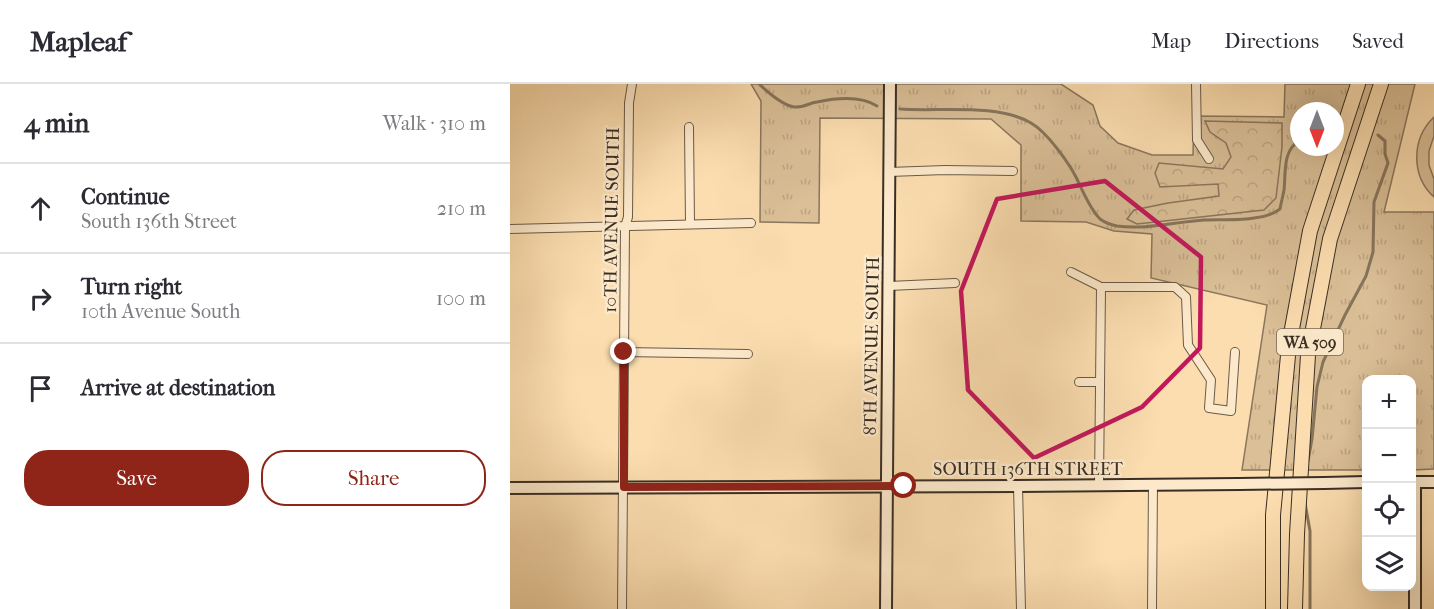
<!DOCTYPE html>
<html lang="en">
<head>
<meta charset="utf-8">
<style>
	:root { --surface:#fff; --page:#f2f2f3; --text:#2b2b33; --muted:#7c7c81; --line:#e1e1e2; --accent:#8f2418 }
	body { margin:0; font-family:"IM FELL French Canon",serif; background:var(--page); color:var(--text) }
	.controls { position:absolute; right:18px; bottom:18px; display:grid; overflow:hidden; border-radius:12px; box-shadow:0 6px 24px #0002 }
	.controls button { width:54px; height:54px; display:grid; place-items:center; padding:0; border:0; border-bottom:2px solid var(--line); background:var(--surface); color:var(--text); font:30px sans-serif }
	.compass { position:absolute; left:780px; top:18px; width:54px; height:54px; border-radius:50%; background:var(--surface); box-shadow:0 6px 24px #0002; rotate:180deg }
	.stop { position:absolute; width:18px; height:18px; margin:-14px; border:4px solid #8f2418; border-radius:50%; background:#fff }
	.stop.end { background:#8f2418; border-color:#fff; box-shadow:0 2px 6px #0008 }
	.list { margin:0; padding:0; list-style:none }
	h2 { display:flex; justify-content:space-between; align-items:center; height:78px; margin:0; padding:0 24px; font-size:26px }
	h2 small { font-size:20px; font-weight:400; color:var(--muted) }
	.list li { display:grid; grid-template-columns:39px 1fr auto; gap:18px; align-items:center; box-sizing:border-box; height:90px; padding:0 24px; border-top:2px solid var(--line) }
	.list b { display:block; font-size:22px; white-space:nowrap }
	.list p { margin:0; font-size:20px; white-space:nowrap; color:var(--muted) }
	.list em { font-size:20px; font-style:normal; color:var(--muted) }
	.actions { display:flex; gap:12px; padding:18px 24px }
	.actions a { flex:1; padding:14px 0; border:2px solid var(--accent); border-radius:24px; text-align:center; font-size:21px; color:var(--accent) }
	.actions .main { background:var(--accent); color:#fff }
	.icon { flex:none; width:33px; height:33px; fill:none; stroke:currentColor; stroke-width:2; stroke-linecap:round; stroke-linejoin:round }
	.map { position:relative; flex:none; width:924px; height:525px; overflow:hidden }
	header { display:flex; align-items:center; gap:36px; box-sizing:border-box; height:84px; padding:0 30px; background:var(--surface); border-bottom:2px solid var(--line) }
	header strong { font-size:28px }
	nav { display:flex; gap:33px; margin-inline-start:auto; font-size:21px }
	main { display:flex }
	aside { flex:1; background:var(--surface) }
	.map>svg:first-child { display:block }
	.grass { fill:url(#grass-tufts); stroke:#8a765e; stroke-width:1.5; fill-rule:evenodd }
	.forest { fill:url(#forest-crowns); stroke:#8a765e; stroke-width:1.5 }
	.garden { fill:#dabf97; stroke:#8a765e; stroke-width:1.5 }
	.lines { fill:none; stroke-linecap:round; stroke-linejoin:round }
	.stream { stroke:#86745b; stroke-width:3 }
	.street-casing { stroke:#6a5a47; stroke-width:10 }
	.secondary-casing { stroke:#3a2e24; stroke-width:14 }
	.highway-casing { stroke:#3a2e24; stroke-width:16 }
	.street { stroke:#fce9cb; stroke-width:8 }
	.secondary { stroke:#fce9cb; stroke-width:10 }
	.highway { stroke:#fbddaf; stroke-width:14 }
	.secondary-bridge-casing { stroke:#3a2e24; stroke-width:14; stroke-linecap:butt }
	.secondary-bridge { stroke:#fce9cb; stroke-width:10 }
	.route { stroke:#8f2418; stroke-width:8 }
	.marked { fill:none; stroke:#c2185b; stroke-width:4.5; stroke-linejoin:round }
	.labels { text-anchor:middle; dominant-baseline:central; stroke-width:5; stroke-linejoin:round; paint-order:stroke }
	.shield { fill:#fce9cb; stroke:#746656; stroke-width:1.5 }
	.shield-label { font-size:16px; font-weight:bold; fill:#3a2e24 }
	.street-label { font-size:18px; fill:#3a2e24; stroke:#fce9cb }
</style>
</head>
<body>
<header>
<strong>Mapleaf</strong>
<nav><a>Map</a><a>Directions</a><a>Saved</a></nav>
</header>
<main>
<aside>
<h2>4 min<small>Walk · 310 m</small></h2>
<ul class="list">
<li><svg class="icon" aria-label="ahead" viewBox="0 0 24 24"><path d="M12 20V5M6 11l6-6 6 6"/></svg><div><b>Continue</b><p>South 136th Street</p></div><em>210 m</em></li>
<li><svg class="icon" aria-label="right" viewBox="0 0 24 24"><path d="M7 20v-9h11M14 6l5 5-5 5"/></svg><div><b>Turn right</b><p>10th Avenue South</p></div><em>100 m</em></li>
<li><svg class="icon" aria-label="arrive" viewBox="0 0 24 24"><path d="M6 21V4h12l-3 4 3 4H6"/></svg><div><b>Arrive at destination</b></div></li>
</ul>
<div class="actions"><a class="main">Save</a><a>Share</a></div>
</aside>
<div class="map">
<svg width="924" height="525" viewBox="0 0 924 525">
	<defs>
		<pattern id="grass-tufts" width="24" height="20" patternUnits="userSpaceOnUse" patternTransform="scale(1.5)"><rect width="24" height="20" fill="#dabf97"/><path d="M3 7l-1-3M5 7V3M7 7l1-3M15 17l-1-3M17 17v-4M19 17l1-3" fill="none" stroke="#bca482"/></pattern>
		<pattern id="forest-crowns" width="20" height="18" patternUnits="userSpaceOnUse" patternTransform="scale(1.5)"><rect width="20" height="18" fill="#dabf97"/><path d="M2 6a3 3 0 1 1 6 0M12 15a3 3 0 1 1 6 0" fill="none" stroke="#bca482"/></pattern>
	</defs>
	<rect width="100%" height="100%" fill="#fbddaf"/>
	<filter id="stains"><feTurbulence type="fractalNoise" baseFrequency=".00333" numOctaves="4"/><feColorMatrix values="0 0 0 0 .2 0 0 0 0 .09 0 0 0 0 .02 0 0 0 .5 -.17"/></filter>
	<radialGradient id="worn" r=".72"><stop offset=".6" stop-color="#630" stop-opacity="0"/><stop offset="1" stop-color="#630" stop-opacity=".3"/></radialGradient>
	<!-- grass -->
	<path class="grass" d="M241 0H551L583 21 590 42 608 59 642 71H683L684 32 774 33 775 0H905L874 128H924V385L902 386V296H856V386H732L757 221 641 194 642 150 604 147 576 138 511 137V61L481 35 310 34 309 139 250 138 251 17ZM789 27H825V63H789Z"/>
	<!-- forest -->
	<path class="forest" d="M695 37 772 39V63L766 114 754 126 627 140 617 135 624 126 658 119 709 112 708 100 650 103 645 89 649 79 713 85 721 73 716 59 700 48Z"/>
	<!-- garden -->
	<path class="garden" d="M924 33V52L919 67V81L924 95V113C901 92 901 55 924 33Z"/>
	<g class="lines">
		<!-- stream -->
		<g class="stream">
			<path d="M249 0C258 8 272 21 284 23 293 24 299 19 307 18 326 14 350 11 367 22"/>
			<path d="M390 25C428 28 487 19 521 39 537 48 559 79 567 95 573 108 580 125 590 135 594 138 602 141 607 142 635 146 665 138 694 136 710 135 728 137 744 134 754 133 762 131 770 125 771 119 773 112 774 106 776 90 772 67 789 57"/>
			<path d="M798 377 802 355 807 303 813 278 835 231 856 192 863 168 864 118 878 79 875 70V57L868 51"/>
			<path d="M795 419 800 447V525"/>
		</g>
		<!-- street casing -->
		<g class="street-casing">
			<g id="street">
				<path d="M686 0 687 56 699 75"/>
				<path d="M179 43 180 140"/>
				<path d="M379 88 435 86 503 87"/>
				<path d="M0 145 241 139"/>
				<path d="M561 188 591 203H665L676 213 678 261 701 296 699 324 721 327 725 268"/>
				<path d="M379 202 445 199"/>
				<path d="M114 268 238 270"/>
				<path d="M569 298H590"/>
				<path d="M589 401 591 203"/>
				<path d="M508 402 511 525"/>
				<path d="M112 525 115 143 118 133 119 19 122 0"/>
				<path d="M642 525 643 400"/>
			</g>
		</g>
		<!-- secondary casing -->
		<g class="secondary-casing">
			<g id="secondary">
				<path d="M902 398H924"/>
				<path d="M814 399 856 398"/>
				<path d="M0 404 508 402 729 400"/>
				<path d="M376 525 380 0"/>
				<path d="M905 525V398"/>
			</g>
		</g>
		<!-- highway casing -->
		<g class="highway-casing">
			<g id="highway">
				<path d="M763 525V431L779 261 800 147 848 0"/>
				<path d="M785 525 787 450 798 271 820 155 871 0"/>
			</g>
		</g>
		<!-- street -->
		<use href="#street" class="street"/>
		<!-- secondary -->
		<use href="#secondary" class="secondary"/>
		<!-- highway -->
		<use href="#highway" class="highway"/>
		<!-- secondary-bridge casing -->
		<g class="secondary-bridge-casing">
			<path id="secondary-bridge" d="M729 400 814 399"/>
		</g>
		<!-- secondary-bridge -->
		<use href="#secondary-bridge" class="secondary-bridge"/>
	</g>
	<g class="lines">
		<!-- route -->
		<path class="route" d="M114 268V403L394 402"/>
	</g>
	<!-- marked area -->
	<path class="marked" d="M595 97 691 173 690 264 632 323 524 374 458 306 451 207 487 115Z"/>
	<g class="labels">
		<!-- shield labels -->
		<rect class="shield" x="767" y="245" width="66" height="26" rx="4.5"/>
		<g class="shield-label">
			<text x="800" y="258">WA 509</text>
		</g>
		<!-- street labels -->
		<g class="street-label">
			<text transform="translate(102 136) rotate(-89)">10TH AVENUE SOUTH</text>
			<text transform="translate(362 262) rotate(-89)">8TH AVENUE SOUTH</text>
			<text x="518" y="385">SOUTH 136TH STREET</text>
		</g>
	</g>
	<rect width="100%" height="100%" filter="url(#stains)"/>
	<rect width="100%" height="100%" fill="url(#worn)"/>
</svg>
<div class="controls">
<button>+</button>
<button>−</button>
<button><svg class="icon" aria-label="locate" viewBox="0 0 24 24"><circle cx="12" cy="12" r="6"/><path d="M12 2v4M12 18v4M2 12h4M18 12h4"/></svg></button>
<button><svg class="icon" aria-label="layers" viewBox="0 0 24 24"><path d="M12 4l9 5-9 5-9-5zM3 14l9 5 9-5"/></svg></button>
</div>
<svg class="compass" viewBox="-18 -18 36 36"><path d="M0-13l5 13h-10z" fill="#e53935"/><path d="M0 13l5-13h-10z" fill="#7c7c81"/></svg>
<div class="stop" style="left:394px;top:402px"></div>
<div class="stop end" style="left:114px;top:268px"></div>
</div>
</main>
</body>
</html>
